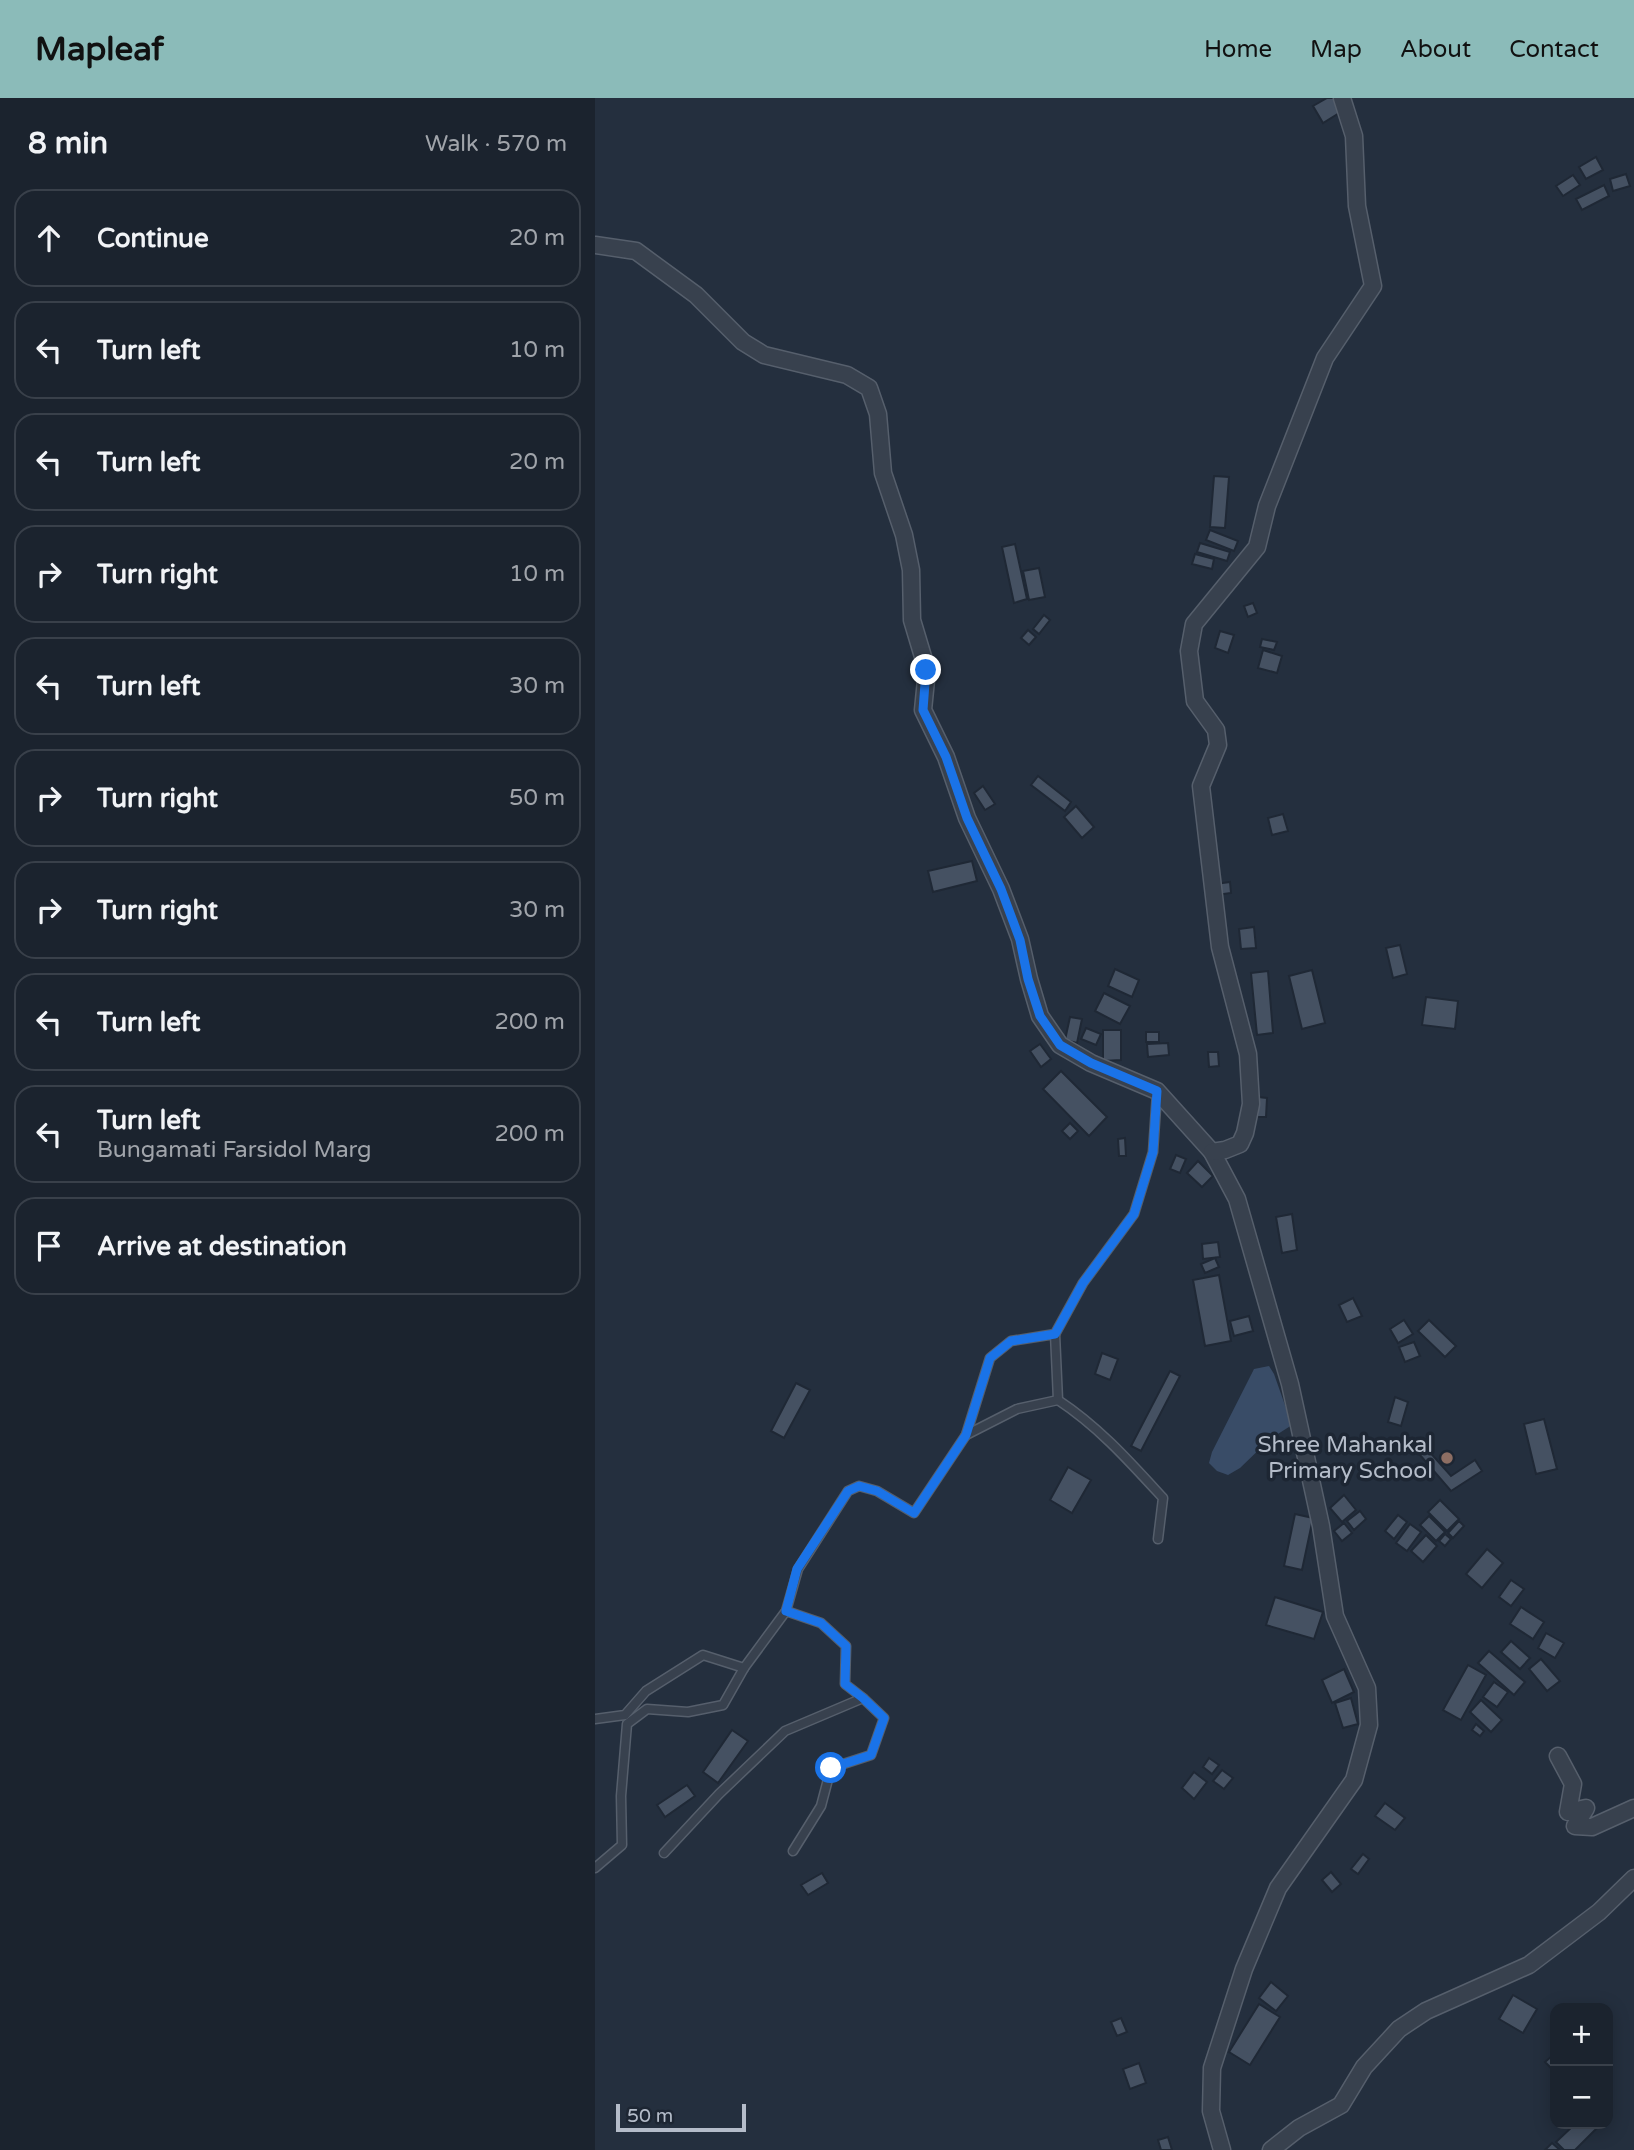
<!DOCTYPE html>
<html lang="en">
<head>
<meta charset="utf-8">
<style>
	:root { --surface:#1b232e; --page:#282f3a; --text:#f1f3f6; --muted:#a0a4aa; --line:#39404a; --accent:#8bbbb9 }
	body { margin:0; font-family:"Varela Round",sans-serif; background:var(--page); color:var(--text) }
	.controls { position:absolute; right:21px; bottom:21px; display:grid; overflow:hidden; border-radius:14px; box-shadow:0 4px 18px #0003 }
	.controls button { width:63px; height:63px; display:grid; place-items:center; padding:0; border:0; border-bottom:2px solid var(--line); background:var(--surface); color:var(--text); font:35px sans-serif }
	.scale { position:absolute; left:21px; bottom:18px; width:130px; box-sizing:border-box; padding-left:7px; border:4px solid #b4bcc9; border-top:0; font-size:19px; line-height:24px; white-space:nowrap; color:#b4bcc9; -webkit-text-stroke:5px #1d2633; paint-order:stroke }
	.stop { position:absolute; width:21px; height:21px; margin:-16px; border:5px solid #1a73e8; border-radius:50%; background:#fff }
	.stop.end { background:#1a73e8; border-color:#fff; box-shadow:0 2px 7px #0008 }
	.list { margin:0; padding:0; list-style:none }
	h2 { display:flex; justify-content:space-between; align-items:center; height:91px; margin:0; padding:0 28px; font-size:30px }
	h2 small { font-size:23px; font-weight:400; color:var(--muted) }
	.list li { display:grid; grid-template-columns:46px 1fr auto; gap:21px; align-items:center; box-sizing:border-box; height:98px; margin:0 14px 14px; padding:0 14px; border:2px solid var(--line); border-radius:21px }
	.list b { display:block; font-size:26px; white-space:nowrap }
	.list p { margin:0; font-size:23px; white-space:nowrap; color:var(--muted) }
	.list em { font-size:23px; font-style:normal; color:var(--muted) }
	.icon { flex:none; width:38px; height:38px; fill:none; stroke:currentColor; stroke-width:2; stroke-linecap:round; stroke-linejoin:round }
	.map { position:relative; flex:none; width:1039px; height:2052px; overflow:hidden }
	header { display:flex; align-items:center; gap:42px; box-sizing:border-box; height:98px; padding:0 35px; background:var(--accent); color:#111 }
	header strong { font-size:33px }
	nav { display:flex; gap:38px; margin-inline-start:auto; font-size:24px }
	main { display:flex }
	aside { flex:1; background:var(--surface) }
	.map>svg:first-child { display:block }
	.water { fill:#394c67 }
	.building { fill:#455162; stroke:#1f2835; stroke-width:2 }
	.lines { fill:none; stroke-linecap:round; stroke-linejoin:round }
	.lane-casing { stroke:#565f6c; stroke-width:11 }
	.street-casing { stroke:#565f6c; stroke-width:19 }
	.lane { stroke:#38414e; stroke-width:8 }
	.street { stroke:#38414e; stroke-width:16 }
	.route { stroke:#1a73e8; stroke-width:9 }
	.education-dot { fill:#8d6e63; stroke:#1d2633; stroke-width:2.5 }
	.labels { text-anchor:middle; dominant-baseline:central; stroke-width:7; stroke-linejoin:round; paint-order:stroke }
	.poi-label { font-size:23px; fill:#b4bcc9; stroke:#1d2633; text-anchor:end }
</style>
</head>
<body>
<header>
<strong>Mapleaf</strong>
<nav><a>Home</a><a>Map</a><a>About</a><a>Contact</a></nav>
</header>
<main>
<aside>
<h2>8 min<small>Walk · 570 m</small></h2>
<ul class="list">
<li><svg class="icon" aria-label="ahead" viewBox="0 0 24 24"><path d="M12 20V5M6 11l6-6 6 6"/></svg><div><b>Continue</b></div><em>20 m</em></li>
<li><svg class="icon" aria-label="left" viewBox="0 0 24 24"><path d="M17 20v-9H6M10 6l-5 5 5 5"/></svg><div><b>Turn left</b></div><em>10 m</em></li>
<li><svg class="icon" aria-label="left" viewBox="0 0 24 24"><path d="M17 20v-9H6M10 6l-5 5 5 5"/></svg><div><b>Turn left</b></div><em>20 m</em></li>
<li><svg class="icon" aria-label="right" viewBox="0 0 24 24"><path d="M7 20v-9h11M14 6l5 5-5 5"/></svg><div><b>Turn right</b></div><em>10 m</em></li>
<li><svg class="icon" aria-label="left" viewBox="0 0 24 24"><path d="M17 20v-9H6M10 6l-5 5 5 5"/></svg><div><b>Turn left</b></div><em>30 m</em></li>
<li><svg class="icon" aria-label="right" viewBox="0 0 24 24"><path d="M7 20v-9h11M14 6l5 5-5 5"/></svg><div><b>Turn right</b></div><em>50 m</em></li>
<li><svg class="icon" aria-label="right" viewBox="0 0 24 24"><path d="M7 20v-9h11M14 6l5 5-5 5"/></svg><div><b>Turn right</b></div><em>30 m</em></li>
<li><svg class="icon" aria-label="left" viewBox="0 0 24 24"><path d="M17 20v-9H6M10 6l-5 5 5 5"/></svg><div><b>Turn left</b></div><em>200 m</em></li>
<li><svg class="icon" aria-label="left" viewBox="0 0 24 24"><path d="M17 20v-9H6M10 6l-5 5 5 5"/></svg><div><b>Turn left</b><p>Bungamati Farsidol Marg</p></div><em>200 m</em></li>
<li><svg class="icon" aria-label="arrive" viewBox="0 0 24 24"><path d="M6 21V4h12l-3 4 3 4H6"/></svg><div><b>Arrive at destination</b></div></li>
</ul>
</aside>
<div class="map">
<svg width="1039" height="2052" viewBox="0 0 1039 2052">
	<rect width="100%" height="100%" fill="#242f3e"/>
	<!-- water -->
	<path class="water" d="M674 1268 679 1276 697 1327 675 1341 645 1370 633 1377 622 1373 614 1365 617 1354 656 1277 659 1271Z"/>
	<!-- building -->
	<g class="building">
		<path d="M732 0H742L749 12 728 25 718 8Z"/>
		<path d="M1001 59 1008 72 991 81 984 69Z"/>
		<path d="M1031 76 1035 88 1018 93 1015 81Z"/>
		<path d="M978 77 985 87 968 98 961 88Z"/>
		<path d="M1009 87 1014 98 987 112 981 101Z"/>
		<path d="M619 378 634 379 630 430 615 429Z"/>
		<path d="M615 432 643 443 639 453 611 442Z"/>
		<path d="M605 445 635 454 632 463 602 454Z"/>
		<path d="M420 446 432 501 419 505 407 449Z"/>
		<path d="M600 456 619 461 617 471 597 466Z"/>
		<path d="M444 470 450 499 434 502 428 473Z"/>
		<path d="M658 505 662 515 653 519 649 508Z"/>
		<path d="M449 517 455 522 444 536 438 531Z"/>
		<path d="M433 532 441 539 434 547 426 540Z"/>
		<path d="M625 533 639 537 633 555 620 550Z"/>
		<path d="M667 541 682 544 679 552 665 549Z"/>
		<path d="M668 552 687 558 682 575 663 570Z"/>
		<path d="M443 678 476 704 470 713 436 687Z"/>
		<path d="M388 688 400 706 390 712 379 695Z"/>
		<path d="M481 708 499 729 487 740 469 719Z"/>
		<path d="M688 716 693 733 677 737 673 720Z"/>
		<path d="M377 763 382 783 338 794 333 773Z"/>
		<path d="M635 784 636 795 621 797 620 786Z"/>
		<path d="M659 829 661 850 646 851 644 831Z"/>
		<path d="M805 847 812 876 798 880 791 850Z"/>
		<path d="M520 871 544 882 537 899 513 888Z"/>
		<path d="M717 872 730 925 707 931 694 878Z"/>
		<path d="M673 873 678 935 662 937 656 875Z"/>
		<path d="M509 895 535 908 525 926 500 913Z"/>
		<path d="M831 899 863 903 860 931 827 927Z"/>
		<path d="M475 919 487 921 482 945 470 942Z"/>
		<path d="M491 930 506 936 501 947 486 941Z"/>
		<path d="M508 932H526V962L508 963Z"/>
		<rect x="551" y="934" width="13" height="10"/>
		<path d="M573 945 574 957 553 959 552 946Z"/>
		<path d="M445 946 456 961 446 969 435 953Z"/>
		<path d="M613 954H623L624 968 614 969Z"/>
		<path d="M466 973 512 1019 494 1038 448 991Z"/>
		<path d="M663 999 672 1000 671 1019H662Z"/>
		<path d="M475 1025 483 1033 475 1041 467 1033Z"/>
		<path d="M530 1040 531 1058H524L523 1041Z"/>
		<path d="M581 1057 591 1061 585 1075 575 1071Z"/>
		<path d="M603 1063 618 1078 607 1089 592 1075Z"/>
		<path d="M697 1116 702 1152 687 1155 681 1119Z"/>
		<path d="M623 1144 625 1159 608 1161 607 1146Z"/>
		<path d="M620 1160 624 1169 610 1175 606 1166Z"/>
		<path d="M624 1177 636 1243 610 1248 598 1182Z"/>
		<path d="M758 1200 767 1218 752 1224 744 1207Z"/>
		<path d="M654 1218 658 1233 639 1238 635 1223Z"/>
		<path d="M809 1222 818 1236 803 1245 795 1231Z"/>
		<path d="M834 1222 861 1248 850 1259 823 1233Z"/>
		<path d="M819 1244 825 1258 810 1264 804 1249Z"/>
		<path d="M507 1255 523 1261 515 1282 500 1276Z"/>
		<path d="M575 1273 585 1278 546 1353 536 1348Z"/>
		<path d="M201 1285 215 1292 189 1340 176 1333Z"/>
		<path d="M800 1299 813 1304 806 1328 793 1324Z"/>
		<path d="M949 1321 962 1371 941 1376 929 1326Z"/>
		<path d="M832 1351 856 1378 880 1362 887 1373 856 1393 825 1357Z"/>
		<path d="M473 1369 496 1382 477 1415 455 1402Z"/>
		<path d="M749 1397 761 1412 747 1424 735 1410Z"/>
		<path d="M845 1402 864 1421 852 1433 833 1414Z"/>
		<path d="M765 1413 771 1421 759 1432 752 1423Z"/>
		<path d="M700 1416 718 1420 707 1472 689 1468Z"/>
		<path d="M803 1417 812 1424 799 1441 790 1433Z"/>
		<path d="M834 1418 850 1434 841 1443 825 1427Z"/>
		<path d="M864 1423 869 1428 858 1440 853 1435Z"/>
		<path d="M749 1425 757 1435 747 1443 739 1433Z"/>
		<path d="M815 1426 826 1434 812 1453 801 1445Z"/>
		<path d="M850 1436 856 1441 850 1448 844 1443Z"/>
		<path d="M831 1437 842 1448 828 1464 816 1453Z"/>
		<path d="M892 1451 908 1465 887 1490 871 1476Z"/>
		<path d="M916 1482 929 1491 916 1508 904 1499Z"/>
		<path d="M680 1499 728 1514 719 1541 671 1527Z"/>
		<path d="M926 1509 949 1524 938 1541 915 1526Z"/>
		<path d="M951 1535 969 1545 960 1560 943 1550Z"/>
		<path d="M916 1543 935 1560 925 1571 906 1554Z"/>
		<path d="M894 1553 930 1584 919 1597 883 1565Z"/>
		<path d="M946 1561 965 1583 952 1593 934 1571Z"/>
		<path d="M873 1567 891 1577 866 1622 848 1612Z"/>
		<path d="M749 1571 759 1594 737 1605 727 1582Z"/>
		<path d="M899 1584 913 1594 902 1609 888 1599Z"/>
		<path d="M756 1600 763 1626 748 1630 740 1605Z"/>
		<path d="M886 1602 907 1622 896 1634 875 1614Z"/>
		<path d="M881 1626 889 1633 885 1638 877 1632Z"/>
		<path d="M137 1632 153 1643 123 1685 108 1674Z"/>
		<path d="M614 1660 624 1667 617 1676 608 1669Z"/>
		<path d="M627 1672 638 1680 629 1691 618 1683Z"/>
		<path d="M599 1674 612 1684 599 1701 587 1690Z"/>
		<path d="M92 1687 100 1698 70 1719 62 1707Z"/>
		<path d="M790 1705 810 1720 800 1732 780 1718Z"/>
		<path d="M768 1756 774 1761 763 1776 756 1771Z"/>
		<path d="M736 1774 746 1786 737 1794 727 1782Z"/>
		<path d="M227 1775 233 1785 213 1797 206 1787Z"/>
		<path d="M676 1884 693 1898 681 1913 664 1900Z"/>
		<path d="M918 1897 942 1911 928 1935 904 1921Z"/>
		<path d="M664 1906 685 1919 655 1967 634 1954Z"/>
		<path d="M526 1920 532 1934 522 1938 516 1924Z"/>
		<path d="M958 1957 960 1959V1970L958 1972 950 1964Z"/>
		<path d="M544 1965 551 1985 535 1991 528 1971Z"/>
		<path d="M980 2026H996L1001 2031 980 2052H969L961 2044Z"/>
		<path d="M573 2039 577 2052H566L563 2042Z"/>
		<path d="M957 2045 965 2052H950Z"/>
	</g>
	<g class="lines">
		<!-- lane casing -->
		<g class="lane-casing">
			<g id="lane">
				<path d="M460 1236 463 1302C504 1329 535 1364 568 1400L563 1441"/>
				<path d="M371 1337 422 1311 463 1302"/>
				<path d="M191 1513 226 1525 251 1548 250 1586 268 1600 289 1620 276 1657 236 1670 226 1708 198 1753"/>
				<path d="M0 1621 30 1617 51 1593 108 1557 149 1570"/>
				<path d="M69 1755 124 1696 190 1633 268 1600"/>
				<path d="M0 1770 27 1747 26 1698 32 1626 52 1611 93 1614 128 1607 149 1570 191 1513 203 1471 253 1393 264 1388 282 1393 319 1415 371 1337 395 1260 416 1243 460 1236 488 1185 539 1116 558 1054 562 995"/>
			</g>
		</g>
		<!-- street casing -->
		<g class="street-casing">
			<g id="street">
				<path d="M0 147 41 153 101 197 148 244 169 257 252 277 274 290 283 316 288 375 309 437 316 472 317 522 332 572 328 612 351 659 372 720 406 791 425 841 434 881 445 918 465 947 496 965 562 993 617 1054 642 1101 695 1286 726 1428 740 1518 772 1590 774 1627 759 1682 683 1790 649 1871 617 1970 616 2013 627 2052"/>
				<path d="M617 1054 630 1052 645 1046 650 1035 656 1006 653 956 625 849 606 688 623 647 621 632 600 603 594 553 599 526 662 449 672 408 730 260 778 188 762 108 759 38 747 0"/>
				<path d="M963 1658 978 1686 973 1714 991 1710 980 1728 997 1729 1039 1710"/>
				<path d="M676 2052 704 2030 746 2007 769 1969 804 1931 831 1913 934 1867 1004 1814 1039 1780"/>
			</g>
		</g>
		<!-- lane -->
		<use href="#lane" class="lane"/>
		<!-- street -->
		<use href="#street" class="street"/>
	</g>
	<g class="lines">
		<!-- route -->
		<path class="route" d="M236 1670 276 1657 289 1620 268 1600 250 1586 251 1548 226 1525 191 1513 202 1471 253 1393 264 1388 282 1393 319 1415 371 1337 395 1260 416 1243 460 1236 488 1185 539 1116 558 1054 562 993 496 965 465 947 445 918 433 881 425 842 406 791 372 720 351 659 328 612 331 572"/>
	</g>
	<!-- markers -->
	<circle class="education-dot" cx="852" cy="1360" r="7"/>
	<g class="labels">
		<!-- poi labels -->
		<g class="poi-label">
			<text x="838" y="1347">Shree Mahankal<tspan x="838" dy="26">Primary School</tspan></text>
		</g>
	</g>
</svg>
<div class="controls">
<button>+</button>
<button>−</button>
</div>
<div class="scale">50 m</div>
<div class="stop" style="left:236px;top:1670px"></div>
<div class="stop end" style="left:331px;top:572px"></div>
</div>
</main>
</body>
</html>
